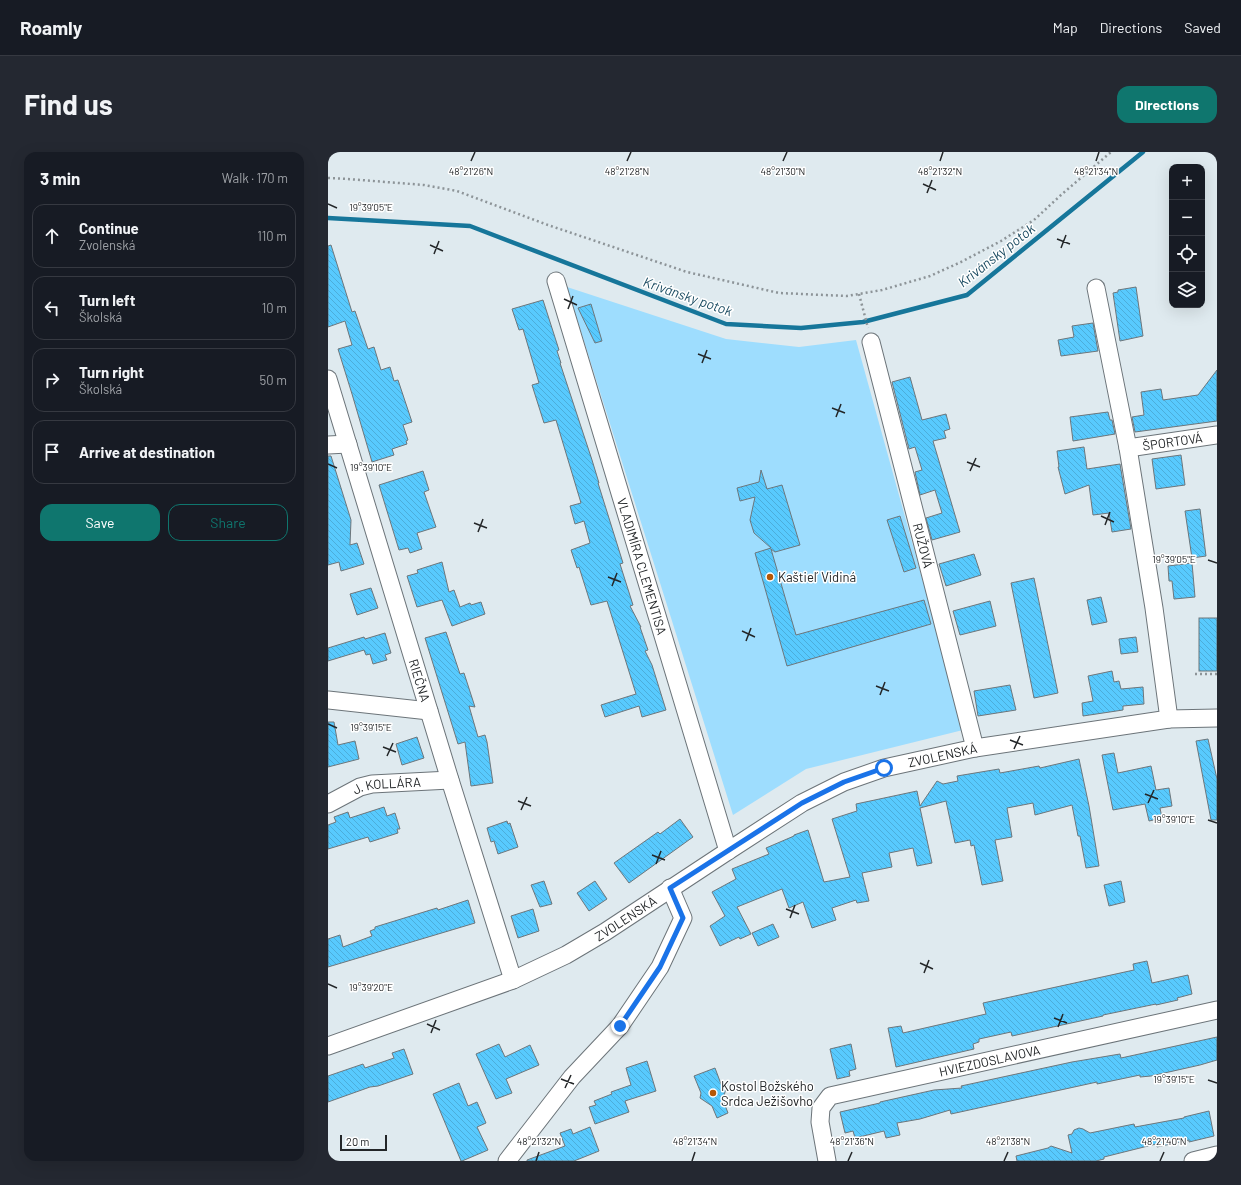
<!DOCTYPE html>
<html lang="en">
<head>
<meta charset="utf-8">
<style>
	:root { --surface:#171b24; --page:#242831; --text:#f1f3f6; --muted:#9ea1a6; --line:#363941; --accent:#0f766e }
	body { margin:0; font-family:Barlow,sans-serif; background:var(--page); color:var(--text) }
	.controls { position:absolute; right:12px; top:12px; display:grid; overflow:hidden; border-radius:8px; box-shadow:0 4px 16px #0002 }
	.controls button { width:36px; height:36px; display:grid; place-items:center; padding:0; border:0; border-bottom:1px solid var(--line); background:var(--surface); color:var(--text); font:20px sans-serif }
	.scale { position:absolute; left:12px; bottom:10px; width:47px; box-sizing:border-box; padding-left:4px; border:2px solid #232628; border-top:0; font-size:11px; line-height:14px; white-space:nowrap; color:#232628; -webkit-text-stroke:3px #fff; paint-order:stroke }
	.stop { position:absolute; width:12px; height:12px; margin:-9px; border:3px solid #1a73e8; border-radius:50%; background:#fff }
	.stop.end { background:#1a73e8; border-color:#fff; box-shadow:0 1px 4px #0008 }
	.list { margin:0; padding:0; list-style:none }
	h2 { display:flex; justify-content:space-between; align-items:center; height:52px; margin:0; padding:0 16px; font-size:17px }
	h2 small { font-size:13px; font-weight:400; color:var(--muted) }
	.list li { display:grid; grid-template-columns:26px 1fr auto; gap:12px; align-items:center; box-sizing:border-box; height:64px; margin:0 8px 8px; padding:0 8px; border:1px solid var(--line); border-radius:12px }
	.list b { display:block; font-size:15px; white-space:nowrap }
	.list p { margin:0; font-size:13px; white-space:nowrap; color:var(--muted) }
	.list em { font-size:13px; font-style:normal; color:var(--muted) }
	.actions { display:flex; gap:8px; padding:12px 16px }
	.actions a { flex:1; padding:9px 0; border:1px solid var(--accent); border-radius:12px; text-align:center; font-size:14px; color:var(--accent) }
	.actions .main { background:var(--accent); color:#fff }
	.icon { flex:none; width:22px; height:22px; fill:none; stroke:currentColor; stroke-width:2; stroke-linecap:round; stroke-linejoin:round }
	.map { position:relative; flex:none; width:889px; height:1009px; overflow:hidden; border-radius:12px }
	header { display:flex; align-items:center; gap:24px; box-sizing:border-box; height:56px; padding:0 20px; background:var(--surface); border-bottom:1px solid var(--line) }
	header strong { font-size:19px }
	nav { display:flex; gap:22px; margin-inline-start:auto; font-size:14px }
	.intro { display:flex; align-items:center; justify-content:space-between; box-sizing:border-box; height:96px; padding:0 24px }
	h1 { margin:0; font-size:28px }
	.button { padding:10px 18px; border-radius:12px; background:var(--accent); color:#fff; font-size:14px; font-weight:700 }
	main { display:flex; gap:24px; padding:0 24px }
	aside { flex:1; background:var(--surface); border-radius:12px; box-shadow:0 4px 16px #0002 }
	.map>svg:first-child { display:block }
	.park { fill:#9eddfe }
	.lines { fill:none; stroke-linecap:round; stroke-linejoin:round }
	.stream { stroke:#16769a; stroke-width:4.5 }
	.building { fill:url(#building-back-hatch); stroke:#6d767b }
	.minor-casing { stroke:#6c7479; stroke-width:19 }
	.path { stroke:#8d9498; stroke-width:2.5; stroke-dasharray:2 3; stroke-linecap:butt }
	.minor { stroke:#fff; stroke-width:17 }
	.route { stroke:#1a73e8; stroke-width:5 }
	.ticks { fill:none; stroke:#232628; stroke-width:1.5 }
	.poi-dot { fill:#b55706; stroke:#fff; stroke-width:1.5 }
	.labels { text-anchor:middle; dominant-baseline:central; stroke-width:3; stroke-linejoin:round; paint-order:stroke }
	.street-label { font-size:13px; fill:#232628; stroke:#fff }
	.poi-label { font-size:13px; fill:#232628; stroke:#fff; text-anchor:start }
	.water-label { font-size:14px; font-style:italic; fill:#1d4d63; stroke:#fff }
	.ticks-label { font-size:10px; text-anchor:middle; fill:#232628; stroke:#fff; stroke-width:3; stroke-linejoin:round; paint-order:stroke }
</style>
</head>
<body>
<header>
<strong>Roamly</strong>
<nav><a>Map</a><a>Directions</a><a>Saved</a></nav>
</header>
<div class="intro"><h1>Find us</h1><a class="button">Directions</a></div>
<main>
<aside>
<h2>3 min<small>Walk · 170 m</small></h2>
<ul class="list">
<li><svg class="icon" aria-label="ahead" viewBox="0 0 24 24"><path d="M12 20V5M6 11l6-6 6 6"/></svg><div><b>Continue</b><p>Zvolenská</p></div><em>110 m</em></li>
<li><svg class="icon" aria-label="left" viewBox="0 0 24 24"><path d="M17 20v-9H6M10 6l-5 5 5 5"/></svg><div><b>Turn left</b><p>Školská</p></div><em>10 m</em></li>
<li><svg class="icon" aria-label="right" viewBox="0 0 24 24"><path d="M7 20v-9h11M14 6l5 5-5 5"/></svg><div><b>Turn right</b><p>Školská</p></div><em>50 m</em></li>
<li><svg class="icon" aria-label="arrive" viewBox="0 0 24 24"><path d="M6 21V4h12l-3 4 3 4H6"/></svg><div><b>Arrive at destination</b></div></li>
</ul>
<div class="actions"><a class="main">Save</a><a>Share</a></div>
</aside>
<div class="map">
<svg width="889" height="1009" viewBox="0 0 889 1009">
	<defs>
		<pattern id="building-back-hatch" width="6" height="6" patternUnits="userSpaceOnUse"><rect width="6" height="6" fill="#58cafe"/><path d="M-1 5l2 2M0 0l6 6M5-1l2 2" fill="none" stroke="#4cadda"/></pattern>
	</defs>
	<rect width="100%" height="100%" fill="#dfeaef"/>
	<!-- park -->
	<path class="park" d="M239 135 398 187 471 195 528 188 607 473 635 578 478 617 405 663Z"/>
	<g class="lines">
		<!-- stream -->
		<path class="stream" d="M0 66 142 74 398 172 473 176 535 170 639 143 815 0"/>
	</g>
	<!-- building -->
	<g class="building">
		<path d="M3 93 24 160 27 159 40 197 46 195 53 218 62 215 66 229 70 228 84 270 75 273 80 288 78 289 79 292 64 297 66 303 44 310 24 242 10 197 24 193 17 169 0 175V94Z"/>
		<path d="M808 135 815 184 792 189 785 141 790 140V138Z"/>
		<path d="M215 148 231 198 229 199 233 211H232L264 308 271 331H270L295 411 292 412 305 453 302 454 313 475H312L320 498 317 499 324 513 338 558 314 565 311 554 277 565 273 553 308 542 279 449 263 453 251 415 249 416 243 398 262 391 256 369 247 372 242 354 253 351 228 268 216 271 204 233 211 231 195 177 191 178 184 157Z"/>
		<path d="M263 152 274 189 267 191 250 156Z"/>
		<path d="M765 171 770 199 733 204 730 188 746 185 744 174Z"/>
		<path d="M889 218V269L807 280 804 265 816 263 813 240 833 237 835 248 870 243Z"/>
		<path d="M582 225 594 268 618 262 622 277 616 279 618 286 605 289 632 380 604 388 598 366 614 361 607 338 592 343 587 320 594 318 587 295 581 297 564 230Z"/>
		<path d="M780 260 782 268H784L787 282 745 289 742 265Z"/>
		<path d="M756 295 759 317 792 312 803 377 784 380 781 361 765 363 761 333 737 342 730 315H731L729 299Z"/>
		<path d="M853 303 857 333 828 337 824 307Z"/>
		<path d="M0 304H3L23 368 22 393 29 391 36 412 13 419 11 410 0 413Z"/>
		<path d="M433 318 439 337 454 333 472 393 447 400 443 397 468 483 596 448 603 472 459 514 427 401 443 396 426 381 422 368 427 345 412 349 409 336 431 330Z"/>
		<path d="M95 319 101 338 96 340 108 375 89 381 94 397 82 401 80 396 71 398 51 333Z"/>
		<path d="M872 357 878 404 864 406 857 359Z"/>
		<path d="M572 364 588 416 576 420 559 368Z"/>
		<path d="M646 402 653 423 618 434 611 412Z"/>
		<path d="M114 410 121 440 126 438 132 455 142 451 143 453 153 450 157 462 124 474 114 448 89 455 79 424 90 421 89 418Z"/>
		<path d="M864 411 867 445 846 447 844 429H841L840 414Z"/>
		<path d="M706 426 730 541 706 546 683 431Z"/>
		<path d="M43 436 50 456 29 463 22 442Z"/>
		<path d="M773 445 779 470 764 473 759 448Z"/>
		<path d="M662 449 668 474 632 483 625 459Z"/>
		<rect x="871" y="466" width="18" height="53"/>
		<path d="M118 480 132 522 136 521 147 555 141 554 150 585 157 583 159 590 165 631 143 634 137 590 130 592 97 486Z"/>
		<path d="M57 481 63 501 57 503 59 508 45 512 42 502 38 503 36 498 0 509V496L36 485 37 487Z"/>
		<path d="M808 485 810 500 793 502 791 487Z"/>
		<path d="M784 519 786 530 791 529 793 537 815 535 816 552 795 554V558L755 564 754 551 765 549 760 524Z"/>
		<path d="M682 533 688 558 650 564 646 539Z"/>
		<path d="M0 570H6L10 593 27 589 31 607 0 615Z"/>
		<path d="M89 585 96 606 74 613 68 592Z"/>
		<path d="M880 587 889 627V668H883L868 589Z"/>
		<path d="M786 601 790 621 823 614 828 638 841 636 844 654 832 656 834 666 821 669 817 652 785 658 774 603Z"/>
		<path d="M751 607 761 654 771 714 758 716 752 684H750L744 653 707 663 705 651 679 656 684 685 667 688 675 729 654 733 646 693 643 694 642 688 627 691 618 649 592 656 604 711 589 714 585 696 561 701 564 715 534 721 541 749 529 751 528 748 504 756 508 768 484 776 475 750 461 756 454 737 409 755 423 782 412 787 411 785 392 794 382 774 397 764 384 740 408 727 404 717 441 702 438 696 466 684V683L480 678 496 730 522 725 504 667 529 659 528 652 589 639 592 654 609 629 615 632 630 629 629 624 671 617 672 621 711 614 712 616Z"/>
		<path d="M56 655 59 664 67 661 72 677H69L70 681 42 690 40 685 0 697V673L8 670 6 665 20 660 22 666Z"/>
		<path d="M352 667 365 685 301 731 286 711 330 680 332 682Z"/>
		<path d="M179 669 180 672 182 671 190 695 170 702 166 689 163 690 159 676Z"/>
		<path d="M216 729 224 752 212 755 203 733Z"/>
		<path d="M267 729 279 747 261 759 249 741Z"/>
		<path d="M793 729 797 750 781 754 776 733Z"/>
		<path d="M140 748 147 771 0 815V787L12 783 15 795 44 784 42 779 47 777V775L109 756 110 758Z"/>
		<path d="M205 757 211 779 190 786 183 764Z"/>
		<path d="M445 772 451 785 430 794 424 781Z"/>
		<path d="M819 809 824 831 860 823 864 842 849 846 850 848 828 853V852L775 863V864L684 884 683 880 651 887V890L645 892 646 897 568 915 560 876 573 874 575 881 658 862 655 851 806 818 805 812Z"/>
		<path d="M889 885V908L872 913 823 924 812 925V923L769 932V930L623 962 622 958 592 967 569 971 572 983 558 986 556 979 527 986 525 979 517 981 512 960 552 951V950L606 938 634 936 633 934 744 910 792 902 793 906Z"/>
		<path d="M171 892 177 905 202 893 211 913 178 927 184 941 168 947 148 902Z"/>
		<path d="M523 892 528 917 521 919 522 924 509 927 502 897Z"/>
		<path d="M76 897 85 922 50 934 42 935 0 950V924L35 912 37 916 66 906 64 901Z"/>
		<path d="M319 909 328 939 297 949 301 960 267 972 261 955 268 953 266 949 284 942 283 940 303 933 298 916Z"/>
		<path d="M387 916 393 932 398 936 395 948 400 961 389 966 384 954 372 946 373 941 366 924Z"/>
		<path d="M131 931 140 954 149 950 158 971 149 975 160 998 134 1009H133L105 942Z"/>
		<path d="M881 959 886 984 861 990V988L829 995 828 992 776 1005V1007L768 1009H689L688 1004 720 996 723 994 744 1001 740 983 744 982 746 978 751 976 755 977 762 981 806 972 807 975 856 966V965Z"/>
		<path d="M262 975 271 999 246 1009H199V1008L237 994 232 981 243 977 245 982Z"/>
	</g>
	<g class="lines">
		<!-- minor casing -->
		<g class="minor-casing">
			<g id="minor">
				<path id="s1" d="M228 129 400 699"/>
				<path d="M768 136 800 296 826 456 841 567"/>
				<path id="s2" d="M543 190 647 596"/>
				<path id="s3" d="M0 227 122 628 185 828"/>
				<path d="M0 293 20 292"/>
				<path id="s4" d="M800 296 889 283"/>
				<path d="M0 548 101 559"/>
				<path id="s5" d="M0 652 32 635 44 632 122 628"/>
				<path id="s6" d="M0 894 185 828 238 803 277 780 400 699 474 651 516 630 556 616 647 596 841 567 889 566"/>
				<path d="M179 1009 244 925 292 874 332 815 355 766 342 736"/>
				<path id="s7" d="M499 1009 492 970 493 956 502 944 889 858"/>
				<path d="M865 1009 889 1003"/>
			</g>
		</g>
		<!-- path -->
		<g class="path">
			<path d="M0 26 20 27 96 33 129 39 220 73 359 120 451 141 519 144 554 138 602 124 633 110 673 89 706 68 733 43 783 0"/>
			<path d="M531 142 540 176"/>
			<path d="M867 522H889"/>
		</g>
		<!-- minor -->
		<use href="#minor" class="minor"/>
	</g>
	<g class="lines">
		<!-- route -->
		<path class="route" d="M292 874 332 815 355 766 342 736 474 651 516 630 556 616"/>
	</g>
	<!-- ticks -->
	<path class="ticks" d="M143 9 147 0M299 9 303 0M455 9 459 0M612 9 615 0M768 9 771 0M595 32 608 38M599 41 604 28M0 52 9 56M729 87 742 92M102 93 115 99M733 96 738 83M106 102 111 89M236 147 249 153M240 157 245 144M370 202 383 207M374 211 379 198M504 256 517 261M508 265 513 252M639 310 652 315M0 312 9 316M642 319 648 306M773 364 786 370M146 371 159 376M777 373 782 360M150 380 155 367M880 408 889 411M280 425 293 430M284 434 289 421M414 479 427 485M418 489 423 476M548 534 561 539M552 543 557 530M0 572 9 576M682 588 695 593M55 595 68 600M686 597 692 584M59 604 65 591M817 642 830 647M190 649 203 654M820 651 826 638M193 658 199 645M880 668 889 671M324 703 337 708M328 712 333 699M458 757 471 762M462 766 467 753M592 811 605 817M596 821 601 808M0 832 9 836M726 866 739 871M99 872 112 878M730 875 735 862M103 881 108 868M233 927 246 932M880 928 889 931M237 936 243 923M208 1009 211 1000M364 1009 367 1000M520 1009 524 1000M676 1009 680 1000M832 1009 836 1000"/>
	<!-- markers -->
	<g class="poi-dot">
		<circle cx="442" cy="425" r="4"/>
		<circle cx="385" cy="941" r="4"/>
	</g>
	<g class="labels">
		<!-- street labels -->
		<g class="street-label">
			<text stroke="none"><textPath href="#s4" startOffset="45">ŠPORTOVÁ</textPath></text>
			<text stroke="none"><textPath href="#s2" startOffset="210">RUŽOVÁ</textPath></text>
			<text stroke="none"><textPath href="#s1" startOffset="298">VLADIMÍRA CLEMENTISA</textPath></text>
			<text stroke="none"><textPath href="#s3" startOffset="315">RIEČNA</textPath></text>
			<text stroke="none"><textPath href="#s6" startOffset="685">ZVOLENSKÁ</textPath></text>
			<text stroke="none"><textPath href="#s5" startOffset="63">J. KOLLÁRA</textPath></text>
			<text stroke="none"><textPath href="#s6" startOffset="325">ZVOLENSKÁ</textPath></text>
			<text stroke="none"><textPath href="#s7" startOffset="232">HVIEZDOSLAVOVA</textPath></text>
		</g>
		<!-- poi labels -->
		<g class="poi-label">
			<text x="450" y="425">Kaštieľ Vidiná</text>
			<text x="393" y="934">Kostol Božského<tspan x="393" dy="15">Srdca Ježišovho</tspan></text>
		</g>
		<!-- water labels -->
		<g class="water-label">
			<text transform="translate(668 103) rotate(-38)">Krivánsky potok</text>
			<text transform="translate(360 144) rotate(19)">Krivánsky potok</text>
		</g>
	</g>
	<g class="ticks-label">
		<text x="455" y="23">48°21'30"N</text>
		<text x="612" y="23">48°21'32"N</text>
		<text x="768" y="23">48°21'34"N</text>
		<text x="143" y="23">48°21'26"N</text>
		<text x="299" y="23">48°21'28"N</text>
		<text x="43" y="59">19°39'05"E</text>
		<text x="43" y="319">19°39'10"E</text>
		<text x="846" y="411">19°39'05"E</text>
		<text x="43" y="579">19°39'15"E</text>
		<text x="846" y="671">19°39'10"E</text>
		<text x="43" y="839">19°39'20"E</text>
		<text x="846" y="931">19°39'15"E</text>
		<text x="211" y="993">48°21'32"N</text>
		<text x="367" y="993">48°21'34"N</text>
		<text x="524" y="993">48°21'36"N</text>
		<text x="680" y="993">48°21'38"N</text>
		<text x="836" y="993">48°21'40"N</text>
	</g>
</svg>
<div class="controls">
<button>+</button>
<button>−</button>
<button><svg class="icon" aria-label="locate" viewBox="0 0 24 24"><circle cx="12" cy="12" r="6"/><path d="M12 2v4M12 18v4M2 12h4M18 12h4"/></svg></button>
<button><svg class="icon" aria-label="layers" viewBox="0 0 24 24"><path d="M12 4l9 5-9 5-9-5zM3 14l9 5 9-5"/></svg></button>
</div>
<div class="scale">20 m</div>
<div class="stop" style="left:556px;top:616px"></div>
<div class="stop end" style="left:292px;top:874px"></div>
</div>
</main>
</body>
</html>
